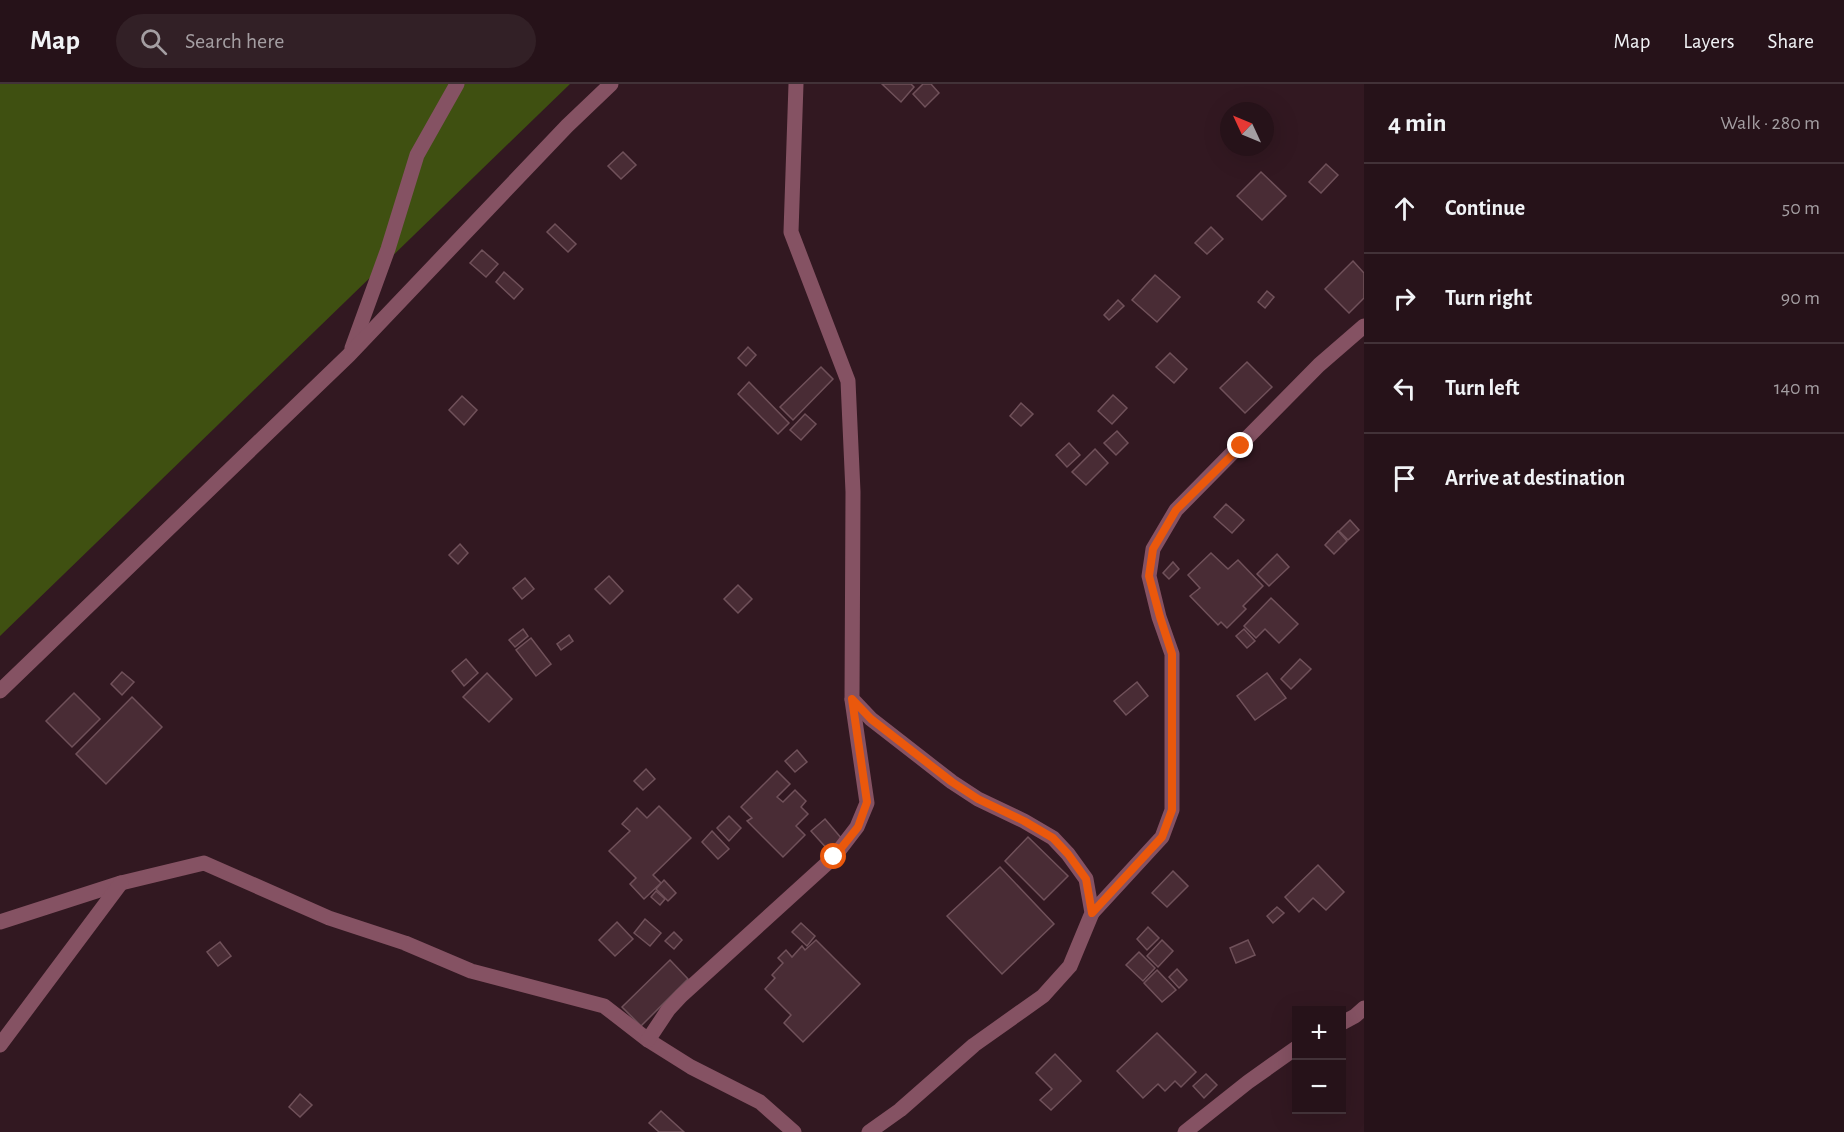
<!DOCTYPE html>
<html lang="en">
<head>
<meta charset="utf-8">
<style>
	:root { --surface:#261219; --page:#322026; --text:#f1f3f6; --muted:#a49ea2; --line:#423238 }
	body { margin:0; font-family:"Alegreya Sans",sans-serif; background:var(--page); color:var(--text) }
	.controls { position:absolute; right:18px; bottom:18px; display:grid; overflow:hidden; border-radius:0px; box-shadow:0 6px 24px #0002 }
	.controls button { width:54px; height:54px; display:grid; place-items:center; padding:0; border:0; border-bottom:2px solid var(--line); background:var(--surface); color:var(--text); font:30px sans-serif }
	.compass { position:absolute; left:1220px; top:18px; width:54px; height:54px; border-radius:50%; background:var(--surface); box-shadow:0 6px 24px #0002; rotate:314deg }
	.stop { position:absolute; width:18px; height:18px; margin:-14px; border:4px solid #ea580c; border-radius:50%; background:#fff }
	.stop.end { background:#ea580c; border-color:#fff; box-shadow:0 2px 6px #0008 }
	.list { margin:0; padding:0; list-style:none }
	h2 { display:flex; justify-content:space-between; align-items:center; height:78px; margin:0; padding:0 24px; font-size:26px }
	h2 small { font-size:20px; font-weight:400; color:var(--muted) }
	.list li { display:grid; grid-template-columns:39px 1fr auto; gap:18px; align-items:center; box-sizing:border-box; height:90px; padding:0 24px; border-top:2px solid var(--line) }
	.list b { display:block; font-size:22px; white-space:nowrap }
	.list em { font-size:20px; font-style:normal; color:var(--muted) }
	.icon { flex:none; width:33px; height:33px; fill:none; stroke:currentColor; stroke-width:2; stroke-linecap:round; stroke-linejoin:round }
	.map { position:relative; flex:none; width:1364px; height:1048px; overflow:hidden }
	header { display:flex; align-items:center; gap:36px; box-sizing:border-box; height:84px; padding:0 30px; background:var(--surface); border-bottom:2px solid var(--line) }
	header strong { font-size:28px }
	nav { display:flex; gap:33px; margin-inline-start:auto; font-size:21px }
	.search { width:420px; height:54px; background:var(--page); display:flex; align-items:center; gap:15px; box-sizing:border-box; padding:0 21px; border-radius:33px; color:var(--muted); font-size:22px }
	main { display:flex }
	aside { flex:1; background:var(--surface) }
	.map>svg:first-child { display:block }
	.green { fill:#3f5011 }
	.building { fill:#492c35; stroke:#70515a; stroke-width:1.5 }
	.lines { fill:none; stroke-linecap:round; stroke-linejoin:round }
	.street { stroke:#855263; stroke-width:15 }
	.route { stroke:#ea580c; stroke-width:8 }
</style>
</head>
<body>
<header>
<strong>Map</strong>
<div class="search"><svg class="icon" aria-label="search" viewBox="0 0 24 24"><circle cx="10" cy="10" r="6"/><path d="M15 15l6 6"/></svg>Search here</div>
<nav><a>Map</a><a>Layers</a><a>Share</a></nav>
</header>
<main>
<div class="map">
<svg width="1364" height="1048" viewBox="0 0 1364 1048">
	<rect width="100%" height="100%" fill="#321821"/>
	<!-- green -->
	<path class="green" d="M0 0H570L0 552Z"/>
	<!-- building -->
	<g class="building">
		<path d="M882 0H911L914 3 901 18Z"/>
		<path d="M923 0H931L939 9 925 23 913 10Z"/>
		<path d="M623 68 636 81 621 95 608 82Z"/>
		<path d="M1326 80 1338 91 1321 109 1309 98Z"/>
		<path d="M1261 88 1286 112 1262 136 1237 112Z"/>
		<path d="M555 140 576 160 568 168 547 148Z"/>
		<path d="M1211 143 1223 155 1207 170 1195 159Z"/>
		<path d="M482 166 498 180 486 193 470 179Z"/>
		<path d="M1353 177 1364 189V214L1349 229 1325 205Z"/>
		<path d="M504 188 523 205 514 215 496 198Z"/>
		<path d="M1155 191 1180 213 1157 238 1132 216Z"/>
		<path d="M1267 207 1274 213 1265 224 1258 218Z"/>
		<path d="M1118 216 1124 222 1109 236 1104 231Z"/>
		<path d="M748 263 756 271 746 282 738 274Z"/>
		<path d="M1170 269 1187 285 1174 299 1156 283Z"/>
		<path d="M1247 278 1272 303 1245 329 1220 304Z"/>
		<path d="M821 283 833 295 793 336 780 323Z"/>
		<path d="M749 298 789 339 778 350 738 310Z"/>
		<path d="M1113 311 1127 324 1112 340 1098 327Z"/>
		<path d="M462 312 477 326 464 341 449 326Z"/>
		<path d="M1021 319 1033 330 1021 342 1010 332Z"/>
		<path d="M805 330 816 340 801 356 790 346Z"/>
		<path d="M1117 347 1128 359 1116 371 1104 359Z"/>
		<path d="M1069 359 1080 371 1067 383 1056 371Z"/>
		<path d="M1095 365 1108 379 1086 401 1072 388Z"/>
		<path d="M1226 420 1244 436 1232 449 1214 433Z"/>
		<path d="M1350 436 1359 446 1348 456 1339 447Z"/>
		<path d="M1338 447 1347 457 1334 470 1325 461Z"/>
		<path d="M460 460 468 469 458 480 449 471Z"/>
		<path d="M1211 469 1228 485 1238 476 1263 502 1243 522 1246 525 1227 544 1221 538 1218 541 1190 512 1200 504 1188 491Z"/>
		<path d="M1277 470 1289 483 1269 502 1257 490Z"/>
		<path d="M1173 478 1179 485 1169 495 1163 489Z"/>
		<path d="M609 492 623 507 610 520 595 505Z"/>
		<path d="M525 494 534 505 522 515 513 504Z"/>
		<path d="M738 501 752 515 738 529 724 515Z"/>
		<path d="M1271 514 1298 540 1279 559 1265 545 1256 554 1244 542Z"/>
		<path d="M523 545 528 552 515 563 509 556Z"/>
		<path d="M1244 545 1255 557 1247 564 1236 552Z"/>
		<path d="M569 551 573 557 561 566 557 560Z"/>
		<path d="M531 554 551 580 536 592 516 566Z"/>
		<path d="M466 575 478 589 464 602 452 587Z"/>
		<path d="M1300 575 1311 585 1291 605 1281 595Z"/>
		<path d="M122 588 134 598 122 611 111 600Z"/>
		<path d="M487 589 512 615 489 638 463 613Z"/>
		<path d="M1267 589 1286 614 1255 636 1237 612Z"/>
		<path d="M1137 598 1148 612 1126 631 1114 617Z"/>
		<path d="M74 609 100 635 72 663 46 637Z"/>
		<path d="M132 613 162 643 106 700 76 670Z"/>
		<path d="M797 666 807 678 795 688 785 677Z"/>
		<path d="M646 685 655 695 643 706 634 697Z"/>
		<path d="M777 687 790 700 777 713 783 718 795 706 806 717 801 723 808 730 796 742 805 751 783 773 747 737 752 734 741 723Z"/>
		<path d="M659 722 691 754 653 791 661 799 644 815 630 800 636 794 609 767 630 747 622 740 637 724 647 734Z"/>
		<path d="M729 732 741 744 729 757 717 744Z"/>
		<path d="M825 735 842 755 829 767 811 747Z"/>
		<path d="M712 747 729 765 718 775 702 758Z"/>
		<path d="M1028 753 1068 792 1044 816 1005 777Z"/>
		<path d="M1318 781 1344 808 1326 826 1313 814 1299 828 1285 813Z"/>
		<path d="M1000 783 1054 840 1002 890 947 832Z"/>
		<path d="M1173 787 1188 802 1167 823 1152 809Z"/>
		<path d="M664 796 676 809 668 817 656 805Z"/>
		<path d="M656 807 665 815 660 821 651 813Z"/>
		<path d="M1277 823 1284 829 1273 839 1267 832Z"/>
		<path d="M645 835 661 849 650 862 634 849Z"/>
		<path d="M617 838 633 855 615 872 599 856Z"/>
		<path d="M801 839 815 852 807 862 792 848Z"/>
		<path d="M1148 843 1159 854 1147 866 1137 855Z"/>
		<path d="M674 848 682 856 674 865 665 857Z"/>
		<path d="M816 856 860 900 803 958 784 939 791 931 765 905 775 894 772 891 783 879 778 874 786 866 792 873 802 862 805 866Z"/>
		<path d="M1162 856 1173 867 1158 883 1147 872Z"/>
		<path d="M1248 856 1255 871 1236 879 1230 864Z"/>
		<path d="M220 858 231 872 218 882 207 868Z"/>
		<path d="M1139 868 1155 884 1143 897 1126 881Z"/>
		<path d="M670 876 688 895 641 942 622 923Z"/>
		<path d="M1177 885 1187 896 1179 904 1169 893Z"/>
		<path d="M1157 886 1176 906 1162 918 1144 899Z"/>
		<path d="M1157 949 1196 988 1181 1003 1175 997 1165 1007 1158 1000 1143 1014 1117 987Z"/>
		<path d="M1055 970 1081 997 1051 1026 1040 1016 1052 1005 1036 989Z"/>
		<path d="M1206 990 1217 1001 1204 1014 1193 1002Z"/>
		<path d="M300 1010 312 1021 300 1033 289 1023Z"/>
		<path d="M661 1027 684 1048H659L649 1039Z"/>
	</g>
	<g class="lines">
		<!-- street -->
		<g class="street">
			<path d="M796 0 791 148 848 297 853 408 852 615 871 635 952 698 978 715 1024 737 1053 754 1068 770 1086 795 1092 829 1070 882 1043 912 974 961 900 1026 869 1048"/>
			<path d="M352 264 388 165 417 71 457 0"/>
			<path d="M0 607 349 271 567 42 611 0"/>
			<path d="M1092 829 1162 753 1172 726V570L1159 533 1149 492 1153 465 1176 426 1319 281 1364 242"/>
			<path d="M0 838 121 799 204 779 329 834 405 859 471 887 604 922 648 956 691 983 760 1018 794 1048"/>
			<path d="M1342 939 1355 932 1364 924"/>
			<path d="M648 956 668 926 681 912 834 773 857 743 867 719 852 616"/>
			<path d="M0 961 121 799"/>
			<path d="M1185 1048 1248 998 1296 964"/>
		</g>
	</g>
	<g class="lines">
		<!-- route -->
		<path class="route" d="M834 773 858 743 867 718 852 615 871 635 952 698 978 715 1024 737 1053 754 1068 770 1086 795 1092 829 1162 753 1172 726V570L1160 533 1149 492 1153 465 1176 426 1241 362"/>
	</g>
</svg>
<div class="controls">
<button>+</button>
<button>−</button>
</div>
<svg class="compass" viewBox="-18 -18 36 36"><path d="M0-13l5 13h-10z" fill="#e53935"/><path d="M0 13l5-13h-10z" fill="#a49ea2"/></svg>
<div class="stop" style="left:834px;top:773px"></div>
<div class="stop end" style="left:1241px;top:362px"></div>
</div>
<aside>
<h2>4 min<small>Walk · 280 m</small></h2>
<ul class="list">
<li><svg class="icon" aria-label="ahead" viewBox="0 0 24 24"><path d="M12 20V5M6 11l6-6 6 6"/></svg><div><b>Continue</b></div><em>50 m</em></li>
<li><svg class="icon" aria-label="right" viewBox="0 0 24 24"><path d="M7 20v-9h11M14 6l5 5-5 5"/></svg><div><b>Turn right</b></div><em>90 m</em></li>
<li><svg class="icon" aria-label="left" viewBox="0 0 24 24"><path d="M17 20v-9H6M10 6l-5 5 5 5"/></svg><div><b>Turn left</b></div><em>140 m</em></li>
<li><svg class="icon" aria-label="arrive" viewBox="0 0 24 24"><path d="M6 21V4h12l-3 4 3 4H6"/></svg><div><b>Arrive at destination</b></div></li>
</ul>
</aside>
</main>
</body>
</html>
